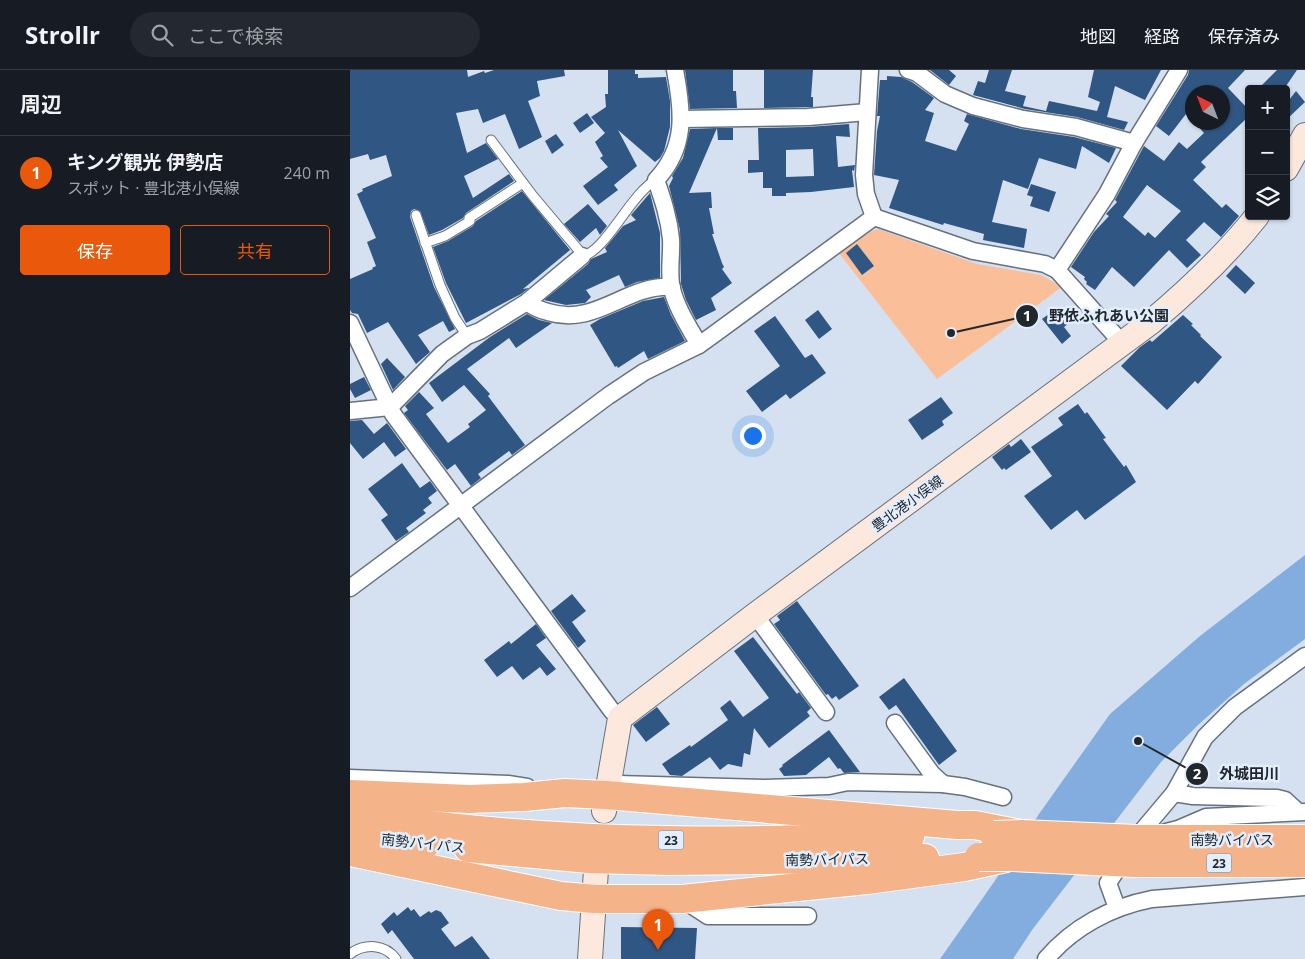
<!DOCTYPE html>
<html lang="ja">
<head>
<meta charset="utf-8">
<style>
	:root { --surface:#171b24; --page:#242831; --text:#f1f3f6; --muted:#9ea1a6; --line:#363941; --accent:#ea580c }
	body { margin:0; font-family:"Open Sans","Noto Sans JP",sans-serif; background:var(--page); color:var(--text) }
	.controls { position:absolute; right:15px; top:15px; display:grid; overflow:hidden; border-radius:5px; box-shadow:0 1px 4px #0004 }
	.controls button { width:45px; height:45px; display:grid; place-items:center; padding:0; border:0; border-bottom:1px solid var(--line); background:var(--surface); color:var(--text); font:25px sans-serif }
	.compass { position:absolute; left:835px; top:15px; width:45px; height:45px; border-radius:50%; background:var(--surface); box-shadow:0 1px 4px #0004; rotate:318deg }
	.you { position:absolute; left:402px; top:365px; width:18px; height:18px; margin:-12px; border:4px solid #fff; border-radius:50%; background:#1a73e8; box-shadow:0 0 0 8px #1a73e833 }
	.badge { display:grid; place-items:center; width:32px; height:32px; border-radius:50%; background:var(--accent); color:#fff; font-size:16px; font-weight:700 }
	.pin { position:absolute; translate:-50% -41px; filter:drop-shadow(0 1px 2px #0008) }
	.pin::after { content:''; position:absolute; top:26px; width:18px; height:15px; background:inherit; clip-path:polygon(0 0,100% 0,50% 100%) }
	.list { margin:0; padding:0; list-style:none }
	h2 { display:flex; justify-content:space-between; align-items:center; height:65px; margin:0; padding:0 20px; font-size:21px }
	h2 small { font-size:16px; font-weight:400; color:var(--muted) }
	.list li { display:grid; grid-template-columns:32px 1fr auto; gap:15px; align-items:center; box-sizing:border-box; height:75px; padding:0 20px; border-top:1px solid var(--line) }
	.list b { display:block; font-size:19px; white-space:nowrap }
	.list p { margin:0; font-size:16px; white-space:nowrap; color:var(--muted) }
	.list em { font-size:16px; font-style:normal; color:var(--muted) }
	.actions { display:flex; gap:10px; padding:15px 20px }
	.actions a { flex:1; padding:11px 0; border:1px solid var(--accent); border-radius:5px; text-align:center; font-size:18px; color:var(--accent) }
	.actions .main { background:var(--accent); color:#fff }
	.icon { flex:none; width:28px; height:28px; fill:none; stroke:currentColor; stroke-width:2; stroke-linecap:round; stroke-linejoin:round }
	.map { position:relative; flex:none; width:955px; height:889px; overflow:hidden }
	header { display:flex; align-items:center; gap:30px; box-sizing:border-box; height:70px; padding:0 25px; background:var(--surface); border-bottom:1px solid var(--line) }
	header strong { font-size:24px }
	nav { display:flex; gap:28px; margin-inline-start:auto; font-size:18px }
	.search { width:350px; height:45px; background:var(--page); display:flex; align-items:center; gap:12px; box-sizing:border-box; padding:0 18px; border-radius:28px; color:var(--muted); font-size:19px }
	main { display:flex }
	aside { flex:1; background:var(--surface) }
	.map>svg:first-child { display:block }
	.green { fill:#fabe98 }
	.water { fill:#83acdf }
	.building { fill:#305784; fill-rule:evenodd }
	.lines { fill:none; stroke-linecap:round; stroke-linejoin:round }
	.lane-casing { stroke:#66717f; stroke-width:11 }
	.street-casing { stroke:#66717f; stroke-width:19 }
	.secondary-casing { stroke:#66717f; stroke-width:26 }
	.highway-casing { stroke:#fff; stroke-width:30 }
	.lane { stroke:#fff; stroke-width:9 }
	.street { stroke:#fff; stroke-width:16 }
	.secondary { stroke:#fce8dc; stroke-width:24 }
	.highway { stroke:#f5b38a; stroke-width:28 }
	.highway-bridge-casing { stroke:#fff; stroke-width:30; stroke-linecap:butt }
	.highway-bridge { stroke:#f5b38a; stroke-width:28 }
	.labels { text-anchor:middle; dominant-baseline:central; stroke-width:5; stroke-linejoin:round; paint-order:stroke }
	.shield { fill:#e2eefe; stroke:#5c636c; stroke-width:1 }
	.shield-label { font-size:12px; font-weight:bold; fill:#22272d }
	.street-label { font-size:14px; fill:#22272d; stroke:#e2eefe }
	.leader { fill:none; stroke:#22272d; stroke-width:2 }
	.callout-dot { fill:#22272d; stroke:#e2eefe; stroke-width:2 }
	.mark-label { font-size:15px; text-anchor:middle; font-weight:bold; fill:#fff }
	.callout-label { font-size:15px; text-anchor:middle; font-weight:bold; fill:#22272d; stroke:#e2eefe; stroke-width:5; stroke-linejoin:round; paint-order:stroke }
</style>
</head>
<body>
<header>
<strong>Strollr</strong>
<div class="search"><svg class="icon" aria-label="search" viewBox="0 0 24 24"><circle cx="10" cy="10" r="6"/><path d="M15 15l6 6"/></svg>ここで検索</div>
<nav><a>地図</a><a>経路</a><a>保存済み</a></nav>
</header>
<main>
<aside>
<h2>周辺<small></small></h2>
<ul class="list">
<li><span class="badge">1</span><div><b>キング観光 伊勢店</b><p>スポット · 豊北港小俣線</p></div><em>240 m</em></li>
</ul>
<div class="actions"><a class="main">保存</a><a>共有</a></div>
</aside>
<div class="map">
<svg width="955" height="889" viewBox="0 0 955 889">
	<rect width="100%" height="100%" fill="#d5e1f0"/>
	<!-- green -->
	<path class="green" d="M528 159 627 194 691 205 712 217 587 309 489 183 522 161Z"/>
	<!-- water -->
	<path class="water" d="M955 485V569L894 614 848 655 811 692 682 860 663 889H590L644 812 689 744 760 644 850 566Z"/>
	<!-- building -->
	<g class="building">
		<path d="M0 0H117L118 7 134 1 135 3 144 0H214L215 6 187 11 190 26 178 31 192 67 169 79 155 44 133 53 128 39 106 43 117 83 136 73 148 89 114 106 123 128 159 104 164 111 116 143 113 148 92 160 79 165 70 141 64 139 61 141 60 147 84 217 105 259 99 262 93 251 68 265 80 282 66 294 38 252 17 263 8 244 2 243 0 240V209L23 199 22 198 26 196 17 172 26 168 7 124 13 121 12 119 42 106 36 85 20 90 18 84 0 89Z"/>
		<path d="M258 0H285V4H288V8L316 7 320 31V57L314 81 310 88 305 92 268 60 287 96 264 115 268 120 248 135 233 116 258 97 250 88 253 86 245 72 255 63 241 47 256 37 255 24H258Z"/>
		<path d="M335 0H383V21H386L387 38 340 39Z"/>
		<path d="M414 0H463L461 27H463V37L414 38Z"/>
		<path d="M580 0H599L606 6 599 15Z"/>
		<path d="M639 0H662L655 21 676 26 673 36 696 41 699 31 747 41 750 32 738 27 744 0H811L795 30 765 16 757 47 778 52 774 60 727 47 675 39 623 25 628 11 635 13Z"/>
		<path d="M839 0H895L878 18 899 40V46L851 92 856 97 843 110 872 138 876 134 889 146 871 167 854 152 836 170 851 185 837 198 819 180 784 217 762 197 745 220 736 214 737 212 734 209 735 207 721 197 744 162 759 146 756 144 767 132 765 130 794 76 814 91 829 72 837 79 854 63 844 52H872V22H842V51L836 44 819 66 806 56 838 5ZM797 115 831 141 805 168 798 162 795 166 773 147Z"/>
		<path d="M927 0H947L934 19H908Z"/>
		<path d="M537 6 551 7 562 12 584 28 575 40 584 43 575 71 606 81 619 54 614 51 617 44 671 59 724 67 766 78 759 93 732 76 726 99 689 88 678 119 653 110 642 152 677 159 674 178 633 170 634 164 594 153 593 155 539 138 549 110 524 105 527 61 530 46H527L530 10H537Z"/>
		<path d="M946 21 955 32 936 50V34Z"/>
		<path d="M237 43 244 53 230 63 223 53Z"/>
		<path d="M499 54 500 67 486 66 488 97 505 95 504 101 502 100 504 117 461 122 436 123V126H422V118H413V102L398 103V90H409L408 58 458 57ZM463 79 464 106 436 107V80Z"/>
		<path d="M367 58 339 123 361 122 362 138H359L364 164H362L372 193 374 197 372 199 382 213 361 228 366 240 346 250 336 230 331 214 330 160 319 116 323 108 322 106 333 88 340 59Z"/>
		<path d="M367 58H383V70H368Z"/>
		<path d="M206 64 214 75 202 84 195 71Z"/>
		<path d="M681 114 706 122 699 142 680 136 683 127 677 125Z"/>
		<path d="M172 121 220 180 173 219 179 218 171 224 116 253 96 213 83 177 98 171 123 156 126 151Z"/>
		<path d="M300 123 310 163V208L287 212 275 217 269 205 236 220 241 227 235 233 216 235 194 230 238 194 241 189 257 182 255 178 273 156 286 150 281 145Z"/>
		<path d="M238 134 257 156 250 165 246 158 230 172 214 154Z"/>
		<path d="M507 174 524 196 512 205 496 183Z"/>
		<path d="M886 195 905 213 895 224 876 206Z"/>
		<path d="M314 227 321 245 335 271 298 289 294 281 268 298 267 296 265 297 240 255 250 249 293 231Z"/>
		<path d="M718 239 725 248 714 257 721 266 712 274 692 249 703 241 706 244 710 240 713 244Z"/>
		<path d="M468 240 482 259 469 269 455 250Z"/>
		<path d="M177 244 189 250 202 253 166 278 159 268 117 299 140 324 138 326 175 375 162 385 159 381 128 404 131 408 121 416 105 394 97 400 54 343 58 340 55 336 69 322 84 338 76 344 98 373 120 357 118 354 136 340 114 315 92 332 79 313 140 267Z"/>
		<path d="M833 245 843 254 841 255 851 265 850 266 872 287 848 314 845 311 817 340 771 296 790 277 800 270 802 272Z"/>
		<path d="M425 246 455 288 462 284 476 303 440 329 436 324 412 342 396 321 430 296 404 261Z"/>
		<path d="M37 288 55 307 43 320 31 294Z"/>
		<path d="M14 307 21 320 5 328 0 319V314Z"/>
		<path d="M591 327 603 343 592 351 594 355 572 370 558 350Z"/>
		<path d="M728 334 735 344 737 342 756 368 753 369 774 397 776 395 786 412 735 450 727 440 701 460 674 426 702 406 681 377 713 355 708 348Z"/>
		<path d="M12 350 24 364 37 353 56 379 45 387 34 372 13 389 0 373V351Z"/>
		<path d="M671 369 681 382 656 400 654 398 652 400 642 387 659 374 661 377Z"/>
		<path d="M52 393 70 418 80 411 87 421 78 428 82 433 73 440 76 443 56 458 59 462 46 471 31 450 38 445 18 419Z"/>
		<path d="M222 524 236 541 222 552 236 571 228 578 201 541Z"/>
		<path d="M447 531 509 616 489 630 486 626 482 629 478 624 476 625 424 554 430 550 427 546Z"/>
		<path d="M186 554 196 568 186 575 206 599 197 606 190 597 173 610 162 596 147 607 134 590 159 571 161 574Z"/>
		<path d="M403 567 447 624 449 622 461 638 457 642 460 646 419 678 404 658 400 685 394 683 392 697 378 694 370 700 360 687 332 706 320 705 312 694 340 675 341 677 378 650 370 638 380 630 393 647 419 628 384 581Z"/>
		<path d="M554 608 607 681 589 695 546 635 539 640 529 627Z"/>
		<path d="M307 637 320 654 296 672 283 655Z"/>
		<path d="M479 660 510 702 494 703 490 698 488 699 479 687 456 705 434 706 429 699 433 696 432 695Z"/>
		<path d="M58 837 61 841 64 839 70 847 79 841 81 843 86 840 91 842 99 853 91 859 105 877 122 866 140 889H64L42 860 38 864 31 854 44 842 47 846Z"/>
		<path d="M271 857 347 858 345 889H271Z"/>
	</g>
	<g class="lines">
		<!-- lane casing -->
		<g class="lane-casing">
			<g id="lane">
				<path d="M141 70 183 126 231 183 232 186C255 183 281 123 306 110"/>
				<path d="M66 145 90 215 105 248 117 266"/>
				<path d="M75 173 95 166 120 151 119 148 173 113"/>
				<path d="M0 884C15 873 35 874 46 889"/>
			</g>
		</g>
		<!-- street casing -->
		<g class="street-casing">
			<g id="street">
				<path d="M325 0C333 42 337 77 306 110 313 130 319 148 321 169 322 186 318 203 322 219 327 239 339 257 349 275"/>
				<path d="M520 0 514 105 516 124 524 147"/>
				<path d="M558 0 567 3 595 24 623 36 673 49 726 57 784 73"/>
				<path d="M331 49 458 47 517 42"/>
				<path d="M524 147 623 181 695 194 707 200 772 273"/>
				<path d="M707 200 757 124 784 73 829 0"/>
				<path d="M177 232C183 237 190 240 198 242 246 257 276 214 322 217"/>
				<path d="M0 253 43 344 262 641 270 648"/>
				<path d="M0 341 40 337 92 284 117 266 130 261 177 232 232 186"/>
				<path d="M0 518 258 326 294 302 349 275 363 265 524 147"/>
				<path d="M405 545 476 642"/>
				<path d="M545 653 582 704 593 714"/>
				<path d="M0 708 158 714 177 717"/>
				<path d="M268 714 414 718 479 716 498 712 593 714 615 717 653 727"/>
				<path d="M824 723 843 726 927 728 935 730 948 742"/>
				<path d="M816 762 828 759 856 747 955 742"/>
				<path d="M332 829 358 846H458"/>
				<path d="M767 838 758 813 792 761 824 723 855 667 885 637 955 586"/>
				<path d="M696 889C723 857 761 837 802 829L955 817"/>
			</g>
		</g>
		<!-- secondary casing -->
		<g class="secondary-casing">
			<g id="secondary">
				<path d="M936 99 955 65"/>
				<path d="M254 741 270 648 405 545 801 252C839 220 876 185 907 146"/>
				<path d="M240 889 246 800"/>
			</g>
		</g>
		<!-- highway casing -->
		<g class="highway-casing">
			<g id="highway">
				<path d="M0 724 119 729 174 727 215 723 256 725 607 755H625L671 764"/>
				<path d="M0 744C105 760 211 769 317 770 398 772 479 768 560 767"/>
				<path d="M0 765 76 774"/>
				<path d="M787 769H955"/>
				<path d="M118 778 239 789 319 791 575 788"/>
				<path d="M0 782 211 826 245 829H332L517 810 614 797 656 788"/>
				<path d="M784 793H955"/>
			</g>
		</g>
		<!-- lane -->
		<use href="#lane" class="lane"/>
		<!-- street -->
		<use href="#street" class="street"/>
		<!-- secondary -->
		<use href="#secondary" class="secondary"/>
		<!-- highway -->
		<use href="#highway" class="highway"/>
		<!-- highway-bridge casing -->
		<g class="highway-bridge-casing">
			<g id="highway-bridge">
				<path d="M644 765 672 764 787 769"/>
				<path d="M629 787H663L784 793"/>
			</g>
		</g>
		<!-- highway-bridge -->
		<use href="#highway-bridge" class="highway-bridge"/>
	</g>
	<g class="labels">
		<!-- shield labels -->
		<g class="shield">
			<rect x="308.5" y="760.5" width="25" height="19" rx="4"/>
			<rect x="856.5" y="783.5" width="25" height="19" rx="4"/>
		</g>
		<g class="shield-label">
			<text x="321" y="770">23</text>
			<text x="869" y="793">23</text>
		</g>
		<!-- street labels -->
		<g class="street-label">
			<text transform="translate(557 433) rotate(-36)">豊北港小俣線</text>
			<text x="882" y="769">南勢バイパス</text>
			<text transform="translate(73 773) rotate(6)">南勢バイパス</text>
			<text transform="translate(477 789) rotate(-1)">南勢バイパス</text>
		</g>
	</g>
	<!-- callouts -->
	<path class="leader" d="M601 263L677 246M788 671L847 704"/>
	<g class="callout-dot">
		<circle cx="601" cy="263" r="5"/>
		<circle cx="788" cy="671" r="5"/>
		<circle cx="677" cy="246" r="12"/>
		<circle cx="847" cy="704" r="12"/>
	</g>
	<g class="mark-label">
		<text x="677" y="251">1</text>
		<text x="847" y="709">2</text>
	</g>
	<g class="callout-label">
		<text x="759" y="251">野依ふれあい公園</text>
		<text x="899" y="709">外城田川</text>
	</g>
</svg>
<div class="controls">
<button>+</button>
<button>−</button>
<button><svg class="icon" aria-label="layers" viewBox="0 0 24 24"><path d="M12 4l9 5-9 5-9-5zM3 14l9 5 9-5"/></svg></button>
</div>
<svg class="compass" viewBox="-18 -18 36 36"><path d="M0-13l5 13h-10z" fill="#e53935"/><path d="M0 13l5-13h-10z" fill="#9ea1a6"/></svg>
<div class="you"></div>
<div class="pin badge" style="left:308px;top:880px">1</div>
</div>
</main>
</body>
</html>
